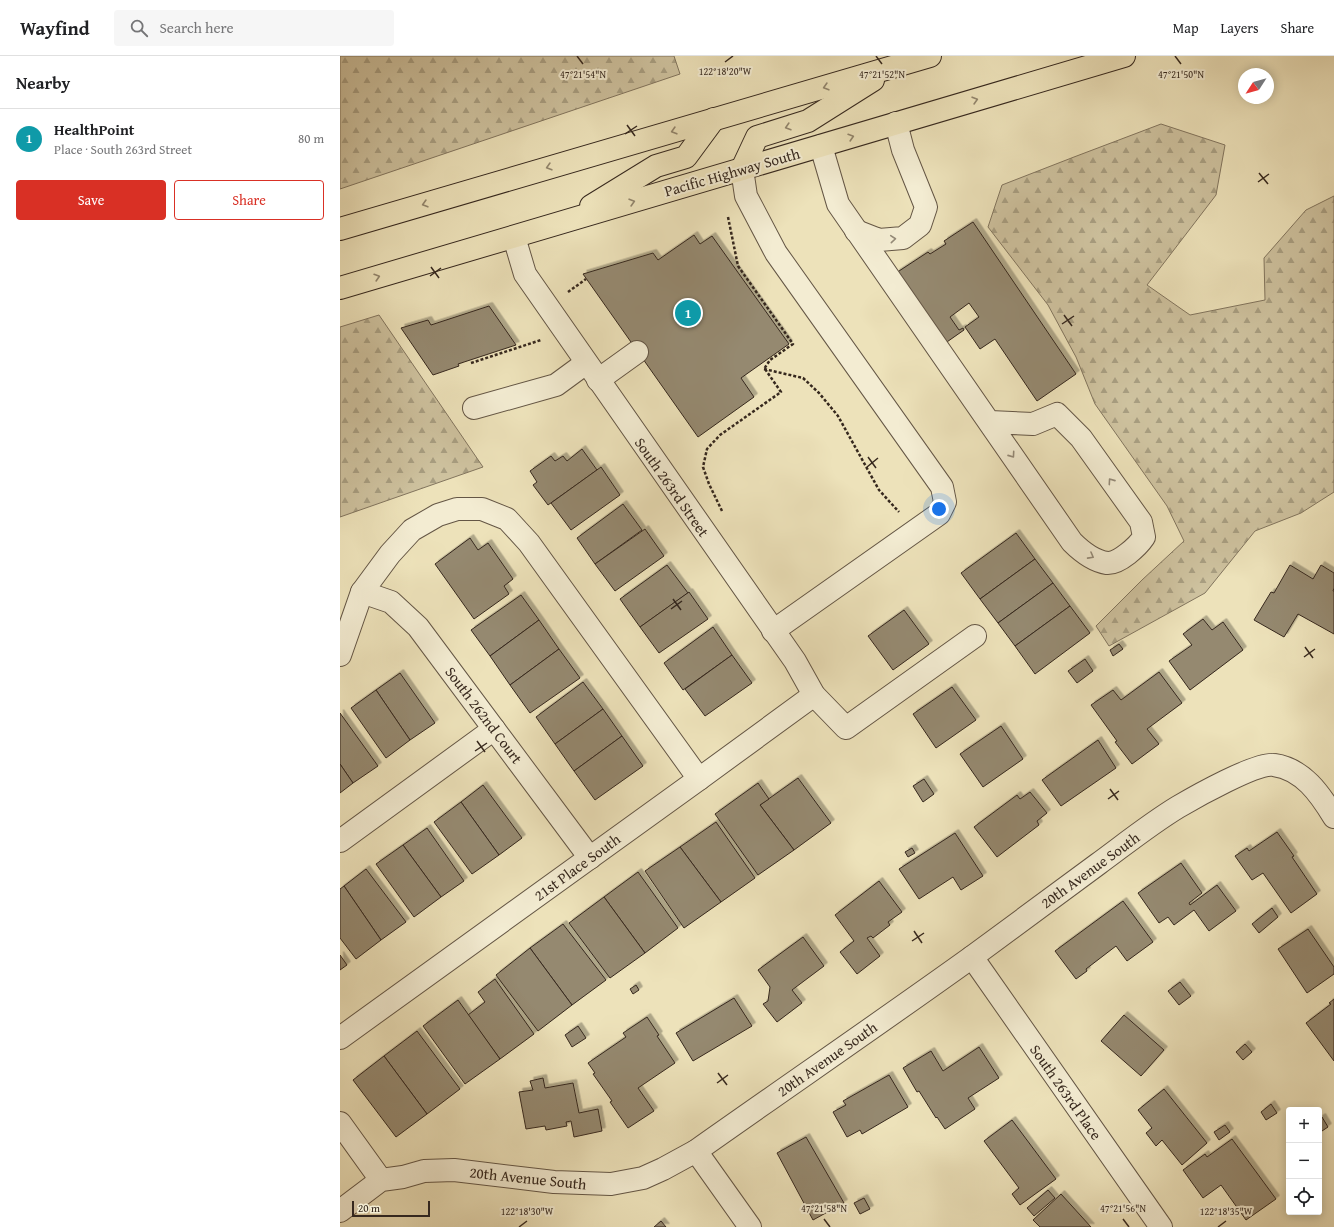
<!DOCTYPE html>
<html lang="en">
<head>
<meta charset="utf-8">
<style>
	:root { --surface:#fff; --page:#f6f6f6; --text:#202124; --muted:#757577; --line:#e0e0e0; --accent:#d93025 }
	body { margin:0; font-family:"Gentium Book Plus",serif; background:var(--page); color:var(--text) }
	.controls { position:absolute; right:12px; bottom:12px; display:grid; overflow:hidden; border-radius:4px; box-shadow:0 2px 10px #0003 }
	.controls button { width:36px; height:36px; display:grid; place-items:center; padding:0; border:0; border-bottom:1px solid var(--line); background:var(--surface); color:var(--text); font:20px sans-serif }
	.compass { position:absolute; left:898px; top:12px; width:36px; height:36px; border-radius:50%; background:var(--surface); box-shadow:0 2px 10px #0003; rotate:234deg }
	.scale { position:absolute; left:12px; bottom:10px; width:78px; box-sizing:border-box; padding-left:4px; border:2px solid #36281e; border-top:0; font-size:11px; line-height:14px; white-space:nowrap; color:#36281e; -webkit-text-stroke:3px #f3ecd2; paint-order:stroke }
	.you { position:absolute; left:599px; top:453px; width:14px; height:14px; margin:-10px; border:3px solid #fff; border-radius:50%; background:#1a73e8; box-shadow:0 0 0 6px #1a73e833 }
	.badge { display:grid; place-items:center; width:26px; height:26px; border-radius:50%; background:var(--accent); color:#fff; font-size:13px; font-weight:700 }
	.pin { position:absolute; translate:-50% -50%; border:2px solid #fff; box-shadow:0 1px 4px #0006 }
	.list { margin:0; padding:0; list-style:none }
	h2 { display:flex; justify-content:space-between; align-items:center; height:52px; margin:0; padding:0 16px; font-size:17px }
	h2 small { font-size:13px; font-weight:400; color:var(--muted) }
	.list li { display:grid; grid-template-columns:26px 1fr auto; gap:12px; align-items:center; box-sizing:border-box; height:60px; padding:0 16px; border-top:1px solid var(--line) }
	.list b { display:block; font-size:15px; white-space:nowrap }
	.list p { margin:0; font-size:13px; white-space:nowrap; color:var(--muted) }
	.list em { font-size:13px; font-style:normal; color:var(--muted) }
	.actions { display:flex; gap:8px; padding:12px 16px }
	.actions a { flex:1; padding:9px 0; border:1px solid var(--accent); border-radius:4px; text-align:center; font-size:14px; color:var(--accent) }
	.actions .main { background:var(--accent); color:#fff }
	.icon { flex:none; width:22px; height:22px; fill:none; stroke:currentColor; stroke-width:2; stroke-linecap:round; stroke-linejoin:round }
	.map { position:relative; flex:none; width:994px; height:1171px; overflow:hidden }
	header { display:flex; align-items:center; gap:24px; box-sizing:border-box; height:56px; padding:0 20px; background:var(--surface); border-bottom:1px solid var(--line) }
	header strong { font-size:19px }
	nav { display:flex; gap:22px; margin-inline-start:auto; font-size:14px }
	.search { width:280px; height:36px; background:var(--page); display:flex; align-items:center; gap:10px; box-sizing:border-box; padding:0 14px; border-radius:4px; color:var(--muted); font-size:15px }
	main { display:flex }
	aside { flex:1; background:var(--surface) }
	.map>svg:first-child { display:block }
	.forest { fill:url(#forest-firs); stroke:#82755e }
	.building { fill:#95896f; stroke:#36281e; filter:url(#shadow) }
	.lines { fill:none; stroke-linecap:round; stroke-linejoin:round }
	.minor-casing { stroke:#645645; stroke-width:24 }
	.major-casing { stroke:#36281e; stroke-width:24 }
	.path { stroke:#36281e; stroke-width:2.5; stroke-dasharray:3 2; stroke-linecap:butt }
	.minor { stroke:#f3ecd2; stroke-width:22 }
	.major { stroke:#ede2ba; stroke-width:22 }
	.oneway { stroke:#92856c }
	.oneway2 { stroke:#948a78 }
	.ticks { fill:none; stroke:#36281e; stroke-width:1.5 }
	.labels { text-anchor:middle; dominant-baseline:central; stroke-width:4; stroke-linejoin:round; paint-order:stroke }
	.street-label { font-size:15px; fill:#36281e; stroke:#f3ecd2 }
	.ticks-label { font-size:10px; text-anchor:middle; fill:#36281e; stroke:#f3ecd2; stroke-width:4; stroke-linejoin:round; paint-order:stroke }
</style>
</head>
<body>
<header>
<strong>Wayfind</strong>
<div class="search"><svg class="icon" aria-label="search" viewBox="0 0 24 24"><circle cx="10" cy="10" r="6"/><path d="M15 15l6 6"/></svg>Search here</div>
<nav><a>Map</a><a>Layers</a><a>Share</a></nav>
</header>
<main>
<aside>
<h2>Nearby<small></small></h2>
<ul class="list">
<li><span class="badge" style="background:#0f9aa8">1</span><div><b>HealthPoint</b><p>Place · South 263rd Street</p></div><em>80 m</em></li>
</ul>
<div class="actions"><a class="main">Save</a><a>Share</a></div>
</aside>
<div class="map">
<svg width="994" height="1171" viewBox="0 0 994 1171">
	<defs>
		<pattern id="forest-firs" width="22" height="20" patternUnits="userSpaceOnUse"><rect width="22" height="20" fill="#cec29f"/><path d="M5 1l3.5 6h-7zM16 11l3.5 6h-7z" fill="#a89e81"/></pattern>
		<filter id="shadow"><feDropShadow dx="3.5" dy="-3.5" stdDeviation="0" flood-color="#0004"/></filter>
	</defs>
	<rect width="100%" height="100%" fill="#ede2ba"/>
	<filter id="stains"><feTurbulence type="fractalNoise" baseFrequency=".005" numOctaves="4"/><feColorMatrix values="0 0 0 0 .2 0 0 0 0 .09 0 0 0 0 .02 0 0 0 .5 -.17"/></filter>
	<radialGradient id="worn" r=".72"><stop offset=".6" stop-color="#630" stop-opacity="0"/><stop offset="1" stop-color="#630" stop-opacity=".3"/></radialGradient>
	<!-- forest -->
	<g class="forest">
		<path d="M0 0H334L340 18 0 133Z"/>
		<path d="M821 68 885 89 876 139 807 229 850 259 925 244 924 202 966 154 994 140V436L961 457 915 475 865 537 769 590 756 570 802 524 844 485 827 450 755 348 736 301 708 249 648 171 662 129 734 101Z"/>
		<path d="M39 259 143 411 0 461V271Z"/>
	</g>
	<!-- building -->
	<g class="building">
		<path d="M633 166 736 318 697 345 655 283 640 293 625 271 639 261 629 247 610 261 619 274 623 272 624 274 604 288 556 217 588 196 590 198 606 188 604 185Z"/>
		<path d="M354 179 360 188 372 180 449 288 401 322 414 341 358 381 243 218 313 197 318 204Z"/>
		<path d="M149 250 176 289 118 308 119 310 93 319 61 272 88 264 91 269Z"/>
		<path d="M242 393 257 414 208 449 193 429 197 426 190 415 211 400 215 405 223 400 227 405Z"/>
		<path d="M261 411 280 439 231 474 211 447Z"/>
		<path d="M283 448 302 474 255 508 237 482Z"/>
		<path d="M305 473 324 500 275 535 255 508Z"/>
		<path d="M676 477 695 503 640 543 621 517Z"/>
		<path d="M130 482 138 494 148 487 173 523 164 530 169 538 134 563 95 508Z"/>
		<path d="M695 503 713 527 658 567 640 543Z"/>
		<path d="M327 509 348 537 300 571 280 543Z"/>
		<path d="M950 509 973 523 981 509 994 517V532L993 535H994V578L958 558 944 581 914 564 931 536 934 537Z"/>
		<path d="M713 527 730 550 675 590 658 567Z"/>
		<path d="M349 536 368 563 319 597 300 571Z"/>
		<path d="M181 539 199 564 150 600 131 574Z"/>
		<path d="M730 550 750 577 695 618 675 590Z"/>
		<path d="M564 554 589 588 553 614 528 580Z"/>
		<path d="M863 563 872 574 883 566 903 594 850 634 829 605 852 589 843 578Z"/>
		<path d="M199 564 219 593 170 629 150 600Z"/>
		<path d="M373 571 392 599 343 634 324 607Z"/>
		<path d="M779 588 783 593 773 600 770 594Z"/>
		<path d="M219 593 240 622 190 657 170 629Z"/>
		<path d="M392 599 412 627 365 660 345 633Z"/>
		<path d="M745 603 753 615 737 627 728 615Z"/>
		<path d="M819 616 842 647 807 673 819 688 792 708 775 686 777 685 751 649 773 634 781 644Z"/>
		<path d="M60 617 95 667 70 684 36 634Z"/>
		<path d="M243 626 263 653 215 688 196 661Z"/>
		<path d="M612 631 636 664 596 692 573 658Z"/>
		<path d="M36 634 70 684 46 702 11 652Z"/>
		<path d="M263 653 282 680 234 715 215 688Z"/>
		<path d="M0 657 38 710 13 727 0 708Z"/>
		<path d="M661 670 683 703 643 731 620 698Z"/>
		<path d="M282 680 303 710 255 744 234 715Z"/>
		<path d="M758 684 776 712 721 750 702 724Z"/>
		<path d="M0 708 13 727 0 737Z"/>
		<path d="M458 722 491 767 454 794 420 749Z"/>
		<path d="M584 723 594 738 583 746 573 730Z"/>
		<path d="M418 727 429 743 420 749 454 794 418 819 375 758Z"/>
		<path d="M143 729 182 782 159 799 121 746Z"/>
		<path d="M690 736 707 757 697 765 699 769 657 801 634 771 677 739 680 743Z"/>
		<path d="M121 746 159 799 132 818 94 766Z"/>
		<path d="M376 766 415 822 381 846 340 791Z"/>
		<path d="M87 772 124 825 101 841 63 789Z"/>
		<path d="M937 776 954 800 952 801 977 838 951 857 923 817 912 824 895 800 907 792 909 795Z"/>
		<path d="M615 777 643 820 621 834 613 821 579 843 559 813Z"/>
		<path d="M63 789 101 841 74 861 36 808Z"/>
		<path d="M340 791 381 846 344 872 305 815Z"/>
		<path d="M572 792 575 797 568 801 565 796Z"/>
		<path d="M841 807 862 837 849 847 850 849 877 829 896 855 869 875 854 854 834 869 828 861 819 867 798 837Z"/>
		<path d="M26 813 66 866 41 884 4 830Z"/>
		<path d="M298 816 338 872 305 897 264 841Z"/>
		<path d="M539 825 562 856 548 866 550 869 533 882 531 880 527 882 540 900 517 918 500 896 514 885 495 859Z"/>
		<path d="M4 830 41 884 16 903 0 882V833Z"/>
		<path d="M264 841 305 897 270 922 229 867Z"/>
		<path d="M783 845 813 886 787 905 776 890 746 913 747 915 736 923 715 895Z"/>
		<path d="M932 852 938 861 919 877 912 868Z"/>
		<path d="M223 868 266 924 232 949 190 892Z"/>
		<path d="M968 873 994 911V918L967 937 938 893Z"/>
		<path d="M463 881 484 910 452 934 462 947 437 966 423 948 428 945 430 931 418 914Z"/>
		<path d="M190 892 232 949 198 975 156 919Z"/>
		<path d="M0 899 7 909 0 914Z"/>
		<path d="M155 923 194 978 160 1003 128 959 145 946 138 936Z"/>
		<path d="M840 926 851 940 839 949 828 935Z"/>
		<path d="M296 929 299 934 293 938 290 933Z"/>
		<path d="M394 942 412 970 353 1005 336 977Z"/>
		<path d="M994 943V1005L966 967 991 948 989 947Z"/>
		<path d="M118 944 160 1003 125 1028 83 970Z"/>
		<path d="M784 959 824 994 801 1020 761 985Z"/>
		<path d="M307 961 319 979 317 980 335 1007 298 1032 314 1055 288 1072 270 1046 272 1045 253 1018 255 1017 248 1007 286 981 283 977Z"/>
		<path d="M238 970 246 982 232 991 225 979Z"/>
		<path d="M77 975 120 1033 87 1058 44 1000Z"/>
		<path d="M905 988 912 996 903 1004 896 996Z"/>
		<path d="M639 991 659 1022 628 1042 635 1053 605 1073 597 1061 596 1062 579 1035 577 1036 563 1012 591 995 603 1015Z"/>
		<path d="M44 1000 87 1058 56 1081 13 1024Z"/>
		<path d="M549 1019 568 1051 522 1078 520 1074 507 1081 493 1056 506 1049 503 1045Z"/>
		<path d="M203 1022 205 1032 233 1027 239 1057 258 1053 262 1075 234 1081 231 1065 226 1066 227 1070 206 1074 205 1070 186 1073 179 1036 193 1034 190 1025Z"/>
		<path d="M824 1033 867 1087 842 1109 822 1084 816 1090 806 1077 812 1072 798 1054Z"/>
		<path d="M931 1048 937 1057 926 1064 921 1056Z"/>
		<path d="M982 1061 988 1071 979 1077V1063Z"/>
		<path d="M672 1064 716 1123 680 1149 672 1138 679 1132 644 1085Z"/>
		<path d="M885 1069 890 1076 879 1084 874 1076Z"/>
		<path d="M466 1081 504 1147 473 1164 437 1097Z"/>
		<path d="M892 1083 936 1143 906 1164 881 1129 863 1142 843 1114 865 1098 867 1101Z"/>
		<path d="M708 1134 715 1142 694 1160 687 1152Z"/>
		<path d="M721 1138 751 1171H700L693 1164Z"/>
		<path d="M524 1142 530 1153 520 1158 514 1147Z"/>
		<path d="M321 1165 326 1171H314Z"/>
	</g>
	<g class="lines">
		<!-- minor casing -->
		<g class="minor-casing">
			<g id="minor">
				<path d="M481 90 498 148 732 486C742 496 753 505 767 507 779 508 798 490 804 481L801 466 741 382 717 358 693 368 650 366"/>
				<path d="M402 113 406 140 436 197 602 431 605 446 599 458 433 575"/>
				<path d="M516 175 539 184 563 182 580 169 586 151 563 94 556 67"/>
				<path d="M174 181 185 218 455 605 474 639 506 672 635 580"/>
				<path d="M258 324 297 296"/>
				<path d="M134 352 216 329 246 307"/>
				<path d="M22 536 51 546 78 571 250 802"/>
				<path d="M0 599 22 536 50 498 72 474 98 459 117 453H142L167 463 189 487 359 723"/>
				<path d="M0 785 154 673"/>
				<path d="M632 901 821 1171"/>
				<path d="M0 982 359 723 474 639"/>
				<path d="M0 1067 41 1124"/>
				<path d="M356 1095 410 1171"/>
				<path d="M0 1155 41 1124 63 1121 84 1115 114 1114 214 1126 271 1128 303 1122 323 1113 356 1095C448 1030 540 967 632 901 674 870 716 839 758 808 784 789 810 768 838 751 855 741 917 706 934 709 963 713 980 738 994 761"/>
			</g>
		</g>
		<!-- major casing -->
		<g class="major-casing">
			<g id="major">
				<path d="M402 113 417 81 468 65 533 24"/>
				<path d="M251 150 316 110 346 101 374 63"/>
				<path d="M0 173 590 0"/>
				<path d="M0 232 784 0"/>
			</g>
		</g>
		<!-- path -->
		<g class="path">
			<path d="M388 161 398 210 453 288 430 304 424 313"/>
			<path d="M228 236 246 223"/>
			<path d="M131 307 201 284"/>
			<path d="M424 313 463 322 479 337 498 360 539 434 559 456"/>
			<path d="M382 455 369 428 363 411 367 393 380 379 441 336 425 313"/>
		</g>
		<!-- minor -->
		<use href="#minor" class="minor"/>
		<!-- major -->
		<use href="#major" class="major"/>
	</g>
	<!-- one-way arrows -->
	<defs><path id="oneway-chevron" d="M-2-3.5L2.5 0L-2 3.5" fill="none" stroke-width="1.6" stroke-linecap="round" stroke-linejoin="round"/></defs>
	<g class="oneway">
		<use href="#oneway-chevron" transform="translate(486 31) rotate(164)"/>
		<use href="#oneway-chevron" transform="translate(635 44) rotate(-16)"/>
		<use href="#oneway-chevron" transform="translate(448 71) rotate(163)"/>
		<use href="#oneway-chevron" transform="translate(334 75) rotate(164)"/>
		<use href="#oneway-chevron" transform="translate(511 81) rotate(-17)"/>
		<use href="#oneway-chevron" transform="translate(209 111) rotate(164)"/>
		<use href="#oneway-chevron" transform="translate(292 146) rotate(-16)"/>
		<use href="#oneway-chevron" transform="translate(85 148) rotate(164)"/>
		<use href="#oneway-chevron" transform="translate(37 221) rotate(-17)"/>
	</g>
	<g class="oneway2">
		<use href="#oneway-chevron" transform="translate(553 183) rotate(-5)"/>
		<use href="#oneway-chevron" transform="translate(672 399) rotate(55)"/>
		<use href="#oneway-chevron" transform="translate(771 425) rotate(-125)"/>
		<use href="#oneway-chevron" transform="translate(751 500) rotate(29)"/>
	</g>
	<!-- ticks -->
	<path class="ticks" d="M237 0 243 8M536 0 542 8M835 0 841 8M385 6 393 0M287 69 295 80M285 78 297 70M919 117 928 128M918 126 929 118M91 211 99 222M90 220 101 212M724 259 732 270M722 268 734 260M528 401 536 412M527 411 538 402M333 543 341 554M331 553 342 545M965 591 973 602M964 601 975 593M137 685 145 696M135 695 147 687M770 733 778 744M768 743 779 735M574 875 582 887M572 885 584 877M378 1017 387 1029M377 1027 388 1019M484 1163 490 1171M783 1163 789 1171M179 1171 187 1165M878 1171 886 1165"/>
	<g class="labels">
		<!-- street labels -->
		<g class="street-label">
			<text transform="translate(392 116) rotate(-16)">Pacific Highway South</text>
			<text transform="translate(332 431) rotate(55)">South 263rd Street</text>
			<text transform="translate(144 659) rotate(53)">South 262nd Court</text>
			<text transform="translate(237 811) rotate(-36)">21st Place South</text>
			<text transform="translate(750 814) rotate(-36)">20th Avenue South</text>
			<text transform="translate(487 1003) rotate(-35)">20th Avenue South</text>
			<text transform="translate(726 1036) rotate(55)">South 263rd Place</text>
			<text transform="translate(188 1122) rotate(6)">20th Avenue South</text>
		</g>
	</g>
	<g class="ticks-label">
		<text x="385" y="19">122°18'20"W</text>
		<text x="243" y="22">47°21'54"N</text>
		<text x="542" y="22">47°21'52"N</text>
		<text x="841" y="22">47°21'50"N</text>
		<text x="484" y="1156">47°21'58"N</text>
		<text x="783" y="1156">47°21'56"N</text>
		<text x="187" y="1159">122°18'30"W</text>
		<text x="886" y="1159">122°18'35"W</text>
	</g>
	<rect width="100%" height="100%" filter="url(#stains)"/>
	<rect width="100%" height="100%" fill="url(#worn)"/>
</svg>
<div class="controls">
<button>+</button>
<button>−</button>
<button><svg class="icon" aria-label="locate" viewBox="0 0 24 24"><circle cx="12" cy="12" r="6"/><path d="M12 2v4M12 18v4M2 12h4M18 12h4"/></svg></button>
</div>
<svg class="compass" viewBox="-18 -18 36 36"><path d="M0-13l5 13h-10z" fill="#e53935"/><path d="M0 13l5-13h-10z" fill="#757577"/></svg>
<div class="scale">20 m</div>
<div class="you"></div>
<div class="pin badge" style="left:348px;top:257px;background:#0f9aa8">1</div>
</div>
</main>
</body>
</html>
